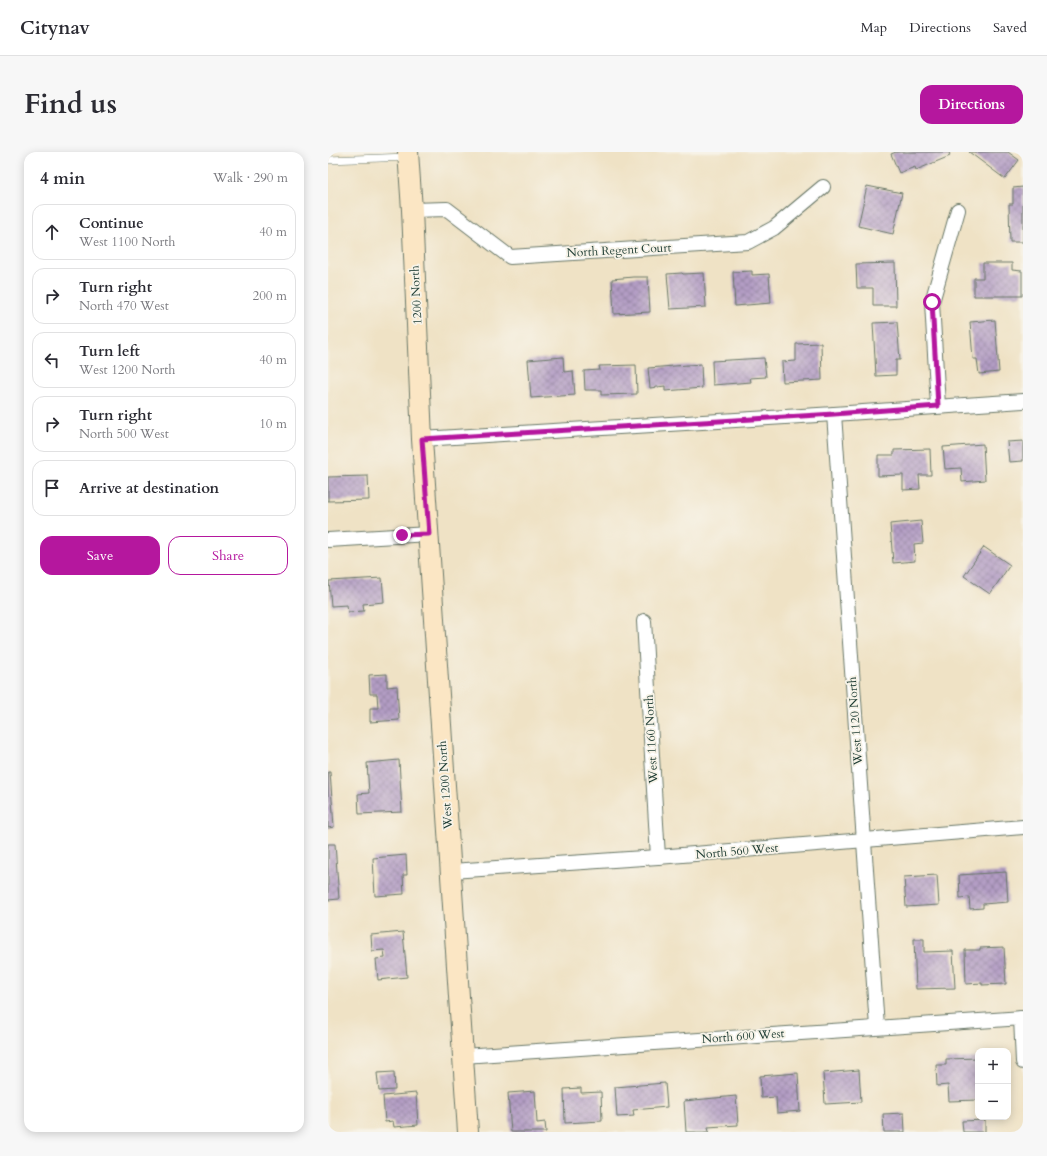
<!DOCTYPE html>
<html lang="en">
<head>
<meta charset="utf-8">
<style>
	:root { --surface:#fff; --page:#f7f7f7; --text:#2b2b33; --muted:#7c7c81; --line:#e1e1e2; --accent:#b5179e }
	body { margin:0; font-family:Cardo,serif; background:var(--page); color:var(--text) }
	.controls { position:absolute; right:12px; bottom:12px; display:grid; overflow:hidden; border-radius:8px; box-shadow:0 2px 10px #0003 }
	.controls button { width:36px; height:36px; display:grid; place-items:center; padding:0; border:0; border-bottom:1px solid var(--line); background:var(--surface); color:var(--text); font:20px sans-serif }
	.stop { position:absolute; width:12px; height:12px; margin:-9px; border:3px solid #b5179e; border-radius:50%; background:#fff }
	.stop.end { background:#b5179e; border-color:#fff; box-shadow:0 1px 4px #0008 }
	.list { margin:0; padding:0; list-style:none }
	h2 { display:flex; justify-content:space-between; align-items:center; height:52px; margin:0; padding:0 16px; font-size:17px }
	h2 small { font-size:13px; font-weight:400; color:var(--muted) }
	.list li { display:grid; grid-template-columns:26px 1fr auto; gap:12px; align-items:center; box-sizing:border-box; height:56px; margin:0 8px 8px; padding:0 8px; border:1px solid var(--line); border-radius:12px }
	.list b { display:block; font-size:15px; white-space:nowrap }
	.list p { margin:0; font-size:13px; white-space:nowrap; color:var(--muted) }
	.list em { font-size:13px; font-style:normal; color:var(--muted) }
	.actions { display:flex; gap:8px; padding:12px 16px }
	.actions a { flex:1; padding:9px 0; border:1px solid var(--accent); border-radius:12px; text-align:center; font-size:14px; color:var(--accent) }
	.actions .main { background:var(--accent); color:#fff }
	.icon { flex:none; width:22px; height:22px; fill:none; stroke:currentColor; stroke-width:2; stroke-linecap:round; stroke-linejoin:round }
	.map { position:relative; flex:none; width:695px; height:980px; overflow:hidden; border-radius:12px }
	header { display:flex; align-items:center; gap:24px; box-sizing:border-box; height:56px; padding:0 20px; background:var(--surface); border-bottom:1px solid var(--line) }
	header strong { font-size:19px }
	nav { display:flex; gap:22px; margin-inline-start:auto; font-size:14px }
	.intro { display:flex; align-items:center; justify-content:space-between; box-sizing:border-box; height:96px; padding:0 24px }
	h1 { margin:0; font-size:28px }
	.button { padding:10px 18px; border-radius:12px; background:var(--accent); color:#fff; font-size:14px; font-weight:700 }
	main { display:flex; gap:24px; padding:0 24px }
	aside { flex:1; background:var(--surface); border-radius:12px; box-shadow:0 2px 10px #0003 }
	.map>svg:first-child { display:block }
	.building { fill:url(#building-cross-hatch) }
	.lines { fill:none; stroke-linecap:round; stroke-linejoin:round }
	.lane-casing { stroke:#687767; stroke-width:8 }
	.street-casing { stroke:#687767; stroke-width:16 }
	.secondary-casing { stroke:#687767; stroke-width:22 }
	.lane { stroke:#fff; stroke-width:7 }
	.street { stroke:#fff; stroke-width:14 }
	.secondary { stroke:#fbe6c4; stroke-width:20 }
	.route { stroke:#b5179e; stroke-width:5 }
	.labels { text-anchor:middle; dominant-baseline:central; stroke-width:3.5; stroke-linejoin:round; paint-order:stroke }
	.street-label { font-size:12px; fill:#1f3d34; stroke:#f7f3e8 }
</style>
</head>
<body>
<header>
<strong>Citynav</strong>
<nav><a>Map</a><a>Directions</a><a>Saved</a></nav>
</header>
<div class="intro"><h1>Find us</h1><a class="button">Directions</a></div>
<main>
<aside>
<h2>4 min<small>Walk · 290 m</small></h2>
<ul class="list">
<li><svg class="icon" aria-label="ahead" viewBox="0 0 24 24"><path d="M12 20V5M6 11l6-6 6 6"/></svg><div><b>Continue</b><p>West 1100 North</p></div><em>40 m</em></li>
<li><svg class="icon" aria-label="right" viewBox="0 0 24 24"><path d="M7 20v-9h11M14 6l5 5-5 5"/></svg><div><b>Turn right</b><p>North 470 West</p></div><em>200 m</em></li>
<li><svg class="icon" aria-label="left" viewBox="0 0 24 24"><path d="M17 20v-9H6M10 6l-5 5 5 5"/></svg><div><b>Turn left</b><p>West 1200 North</p></div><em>40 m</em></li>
<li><svg class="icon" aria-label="right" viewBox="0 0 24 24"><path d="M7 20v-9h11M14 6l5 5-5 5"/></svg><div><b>Turn right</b><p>North 500 West</p></div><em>10 m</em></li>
<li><svg class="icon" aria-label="arrive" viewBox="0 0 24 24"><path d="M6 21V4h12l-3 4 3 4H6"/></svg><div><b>Arrive at destination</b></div></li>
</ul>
<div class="actions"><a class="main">Save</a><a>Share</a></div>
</aside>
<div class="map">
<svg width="695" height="980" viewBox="0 0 695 980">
	<defs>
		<pattern id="building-cross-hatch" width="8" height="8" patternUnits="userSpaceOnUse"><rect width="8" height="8" fill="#b39dc4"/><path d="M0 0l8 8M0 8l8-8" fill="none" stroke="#9181a0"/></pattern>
	</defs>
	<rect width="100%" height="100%" fill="#f7f3e8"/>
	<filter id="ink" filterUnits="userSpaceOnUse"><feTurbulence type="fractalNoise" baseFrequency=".025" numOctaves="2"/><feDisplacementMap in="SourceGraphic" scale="8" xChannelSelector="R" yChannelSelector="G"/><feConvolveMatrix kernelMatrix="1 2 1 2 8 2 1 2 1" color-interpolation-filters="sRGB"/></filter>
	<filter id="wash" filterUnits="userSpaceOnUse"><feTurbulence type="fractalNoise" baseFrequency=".012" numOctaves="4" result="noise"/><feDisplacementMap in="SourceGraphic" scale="16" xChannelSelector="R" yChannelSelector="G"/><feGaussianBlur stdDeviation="0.9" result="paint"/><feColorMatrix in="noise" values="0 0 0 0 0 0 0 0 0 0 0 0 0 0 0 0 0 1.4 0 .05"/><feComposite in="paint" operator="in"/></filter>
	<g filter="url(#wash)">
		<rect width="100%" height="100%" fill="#efe2c5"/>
		<g id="blocks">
			<!-- building -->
			<g class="building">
				<path d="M568 0H621L622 4 588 18 587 15 571 21 563 2Z"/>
				<path d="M641 0H680L691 8 677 27Z"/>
				<path d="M539 34 574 41 565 82 530 74Z"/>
				<path d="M695 35V90H682L681 52H685V36Z"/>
				<path d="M567 111 568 154H545V136H529L528 112Z"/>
				<path d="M655 111H684V118L694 119V144H646V126H655Z"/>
				<path d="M424 119V123L441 122 443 151 407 154 405 120Z"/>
				<path d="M354 121 355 122 376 121 378 155 342 157 339 122Z"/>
				<path d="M305 125H320L322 160 286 162 284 127Z"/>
				<path d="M667 168 671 220 651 222 649 207H645L642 170Z"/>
				<path d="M569 170 572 208H568V223L548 224 545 171Z"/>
				<path d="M493 191 494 228 455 230 454 210 468 209V192Z"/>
				<path d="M235 205 236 220 245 219 247 243 203 246 200 208Z"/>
				<path d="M436 206 438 225 422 226 423 230 385 233 384 209Z"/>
				<path d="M373 212 374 236 337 239V234L322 236 320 216Z"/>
				<path d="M308 213 309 242 273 243V238H257L256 219 272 218 271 214Z"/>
				<path d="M695 289V309L681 310 679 290Z"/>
				<path d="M655 292 657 328 634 330 633 316 617 317 615 295Z"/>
				<path d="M602 297 603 323H591L592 337 575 338V323L550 324V303H566V298Z"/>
				<path d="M40 324 41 348 0 349V325Z"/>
				<path d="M593 369 595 391 586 392 587 409 565 411 562 372Z"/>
				<path d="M656 395 682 413 662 442 636 424Z"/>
				<path d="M54 426 56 450 35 452 36 459 20 460 19 453 3 454 1 429Z"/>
				<path d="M59 522V535L69 534 71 568 42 570V556H50L49 542H42L41 523Z"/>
				<path d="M71 608 74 660 31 662 30 642 41 641 39 611Z"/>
				<path d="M0 620H2L6 675 0 676Z"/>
				<path d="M0 692H7L11 747 0 748Z"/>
				<path d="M78 703 79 723H75L76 742 47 744 45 706Z"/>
				<path d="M678 720 680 750 655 752V756L642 757 641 745 632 746 631 723Z"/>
				<path d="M609 723 611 753 578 755 576 725Z"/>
				<path d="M75 780 79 825 50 828 48 807 57 806 56 798 44 799 43 783Z"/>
				<path d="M586 787H596V800L625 799 627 836 588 837Z"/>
				<path d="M676 795 678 832 654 833V831L638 832 637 798H652V796Z"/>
				<path d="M650 906V948L621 949 620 933 609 934 608 913H618V907Z"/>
				<path d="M531 918 533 950 497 952 495 921Z"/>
				<path d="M66 920 67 938 51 939 49 921Z"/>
				<path d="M470 921 472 959 449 961 448 945 433 946 432 924Z"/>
				<path d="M337 931 339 955 305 958 306 964 289 965 287 935Z"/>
				<path d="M253 936V941L273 940 274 969 237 971 236 937Z"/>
				<path d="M207 939 209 971 217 970 218 980H183L180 941Z"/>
				<path d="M88 941 90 973 66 975 65 969 57 970 55 944Z"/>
				<path d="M408 944 410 973 380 975 381 980H358L356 949Z"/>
				<path d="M576 961 577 980H556L555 962Z"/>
				<path d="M657 968V980H635L634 969Z"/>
			</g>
		</g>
	</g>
	<g filter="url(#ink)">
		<use href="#blocks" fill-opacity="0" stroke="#687767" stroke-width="1"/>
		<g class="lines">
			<!-- lane casing -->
			<g class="lane-casing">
				<path id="lane" d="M0 8 80 5"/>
			</g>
			<!-- street casing -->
			<g class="street-casing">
				<g id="street">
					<path d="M84 58 119 57 182 105 420 90 446 76 495 35"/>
					<path d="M610 254 604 150 630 58"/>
					<path d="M506 262 549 875"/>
					<path d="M94 287 506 262 695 249"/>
					<path d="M0 388 101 382"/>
					<path d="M316 469 330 705"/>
					<path d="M123 719 330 705 695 675"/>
					<path d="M693 866 695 910"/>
					<path d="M135 904 695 866"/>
				</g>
			</g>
			<!-- secondary casing -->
			<g class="secondary-casing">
				<path id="secondary" d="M80 0 84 58 94 287 140 980"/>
			</g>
			<!-- lane -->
			<use href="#lane" class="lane"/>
			<!-- street -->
			<use href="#street" class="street"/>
			<!-- secondary -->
			<use href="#secondary" class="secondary"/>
		</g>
	</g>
	<g class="lines" filter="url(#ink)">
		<!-- route -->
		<path class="route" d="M74 383 101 382 94 287 506 262 610 254 604 150"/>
	</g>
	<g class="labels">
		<!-- street labels -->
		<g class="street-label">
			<text transform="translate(291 98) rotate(-3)">North Regent Court</text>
			<text transform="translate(88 143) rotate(-93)">1200 North</text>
			<text transform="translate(527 569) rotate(-94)">West 1120 North</text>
			<text transform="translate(323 587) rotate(-93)">West 1160 North</text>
			<text transform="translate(117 633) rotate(-94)">West 1200 North</text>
			<text transform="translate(409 699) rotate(-5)">North 560 West</text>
			<text transform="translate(415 884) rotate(-4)">North 600 West</text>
		</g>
	</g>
</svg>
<div class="controls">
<button>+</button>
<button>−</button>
</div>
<div class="stop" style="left:604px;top:150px"></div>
<div class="stop end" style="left:74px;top:383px"></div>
</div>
</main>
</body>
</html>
